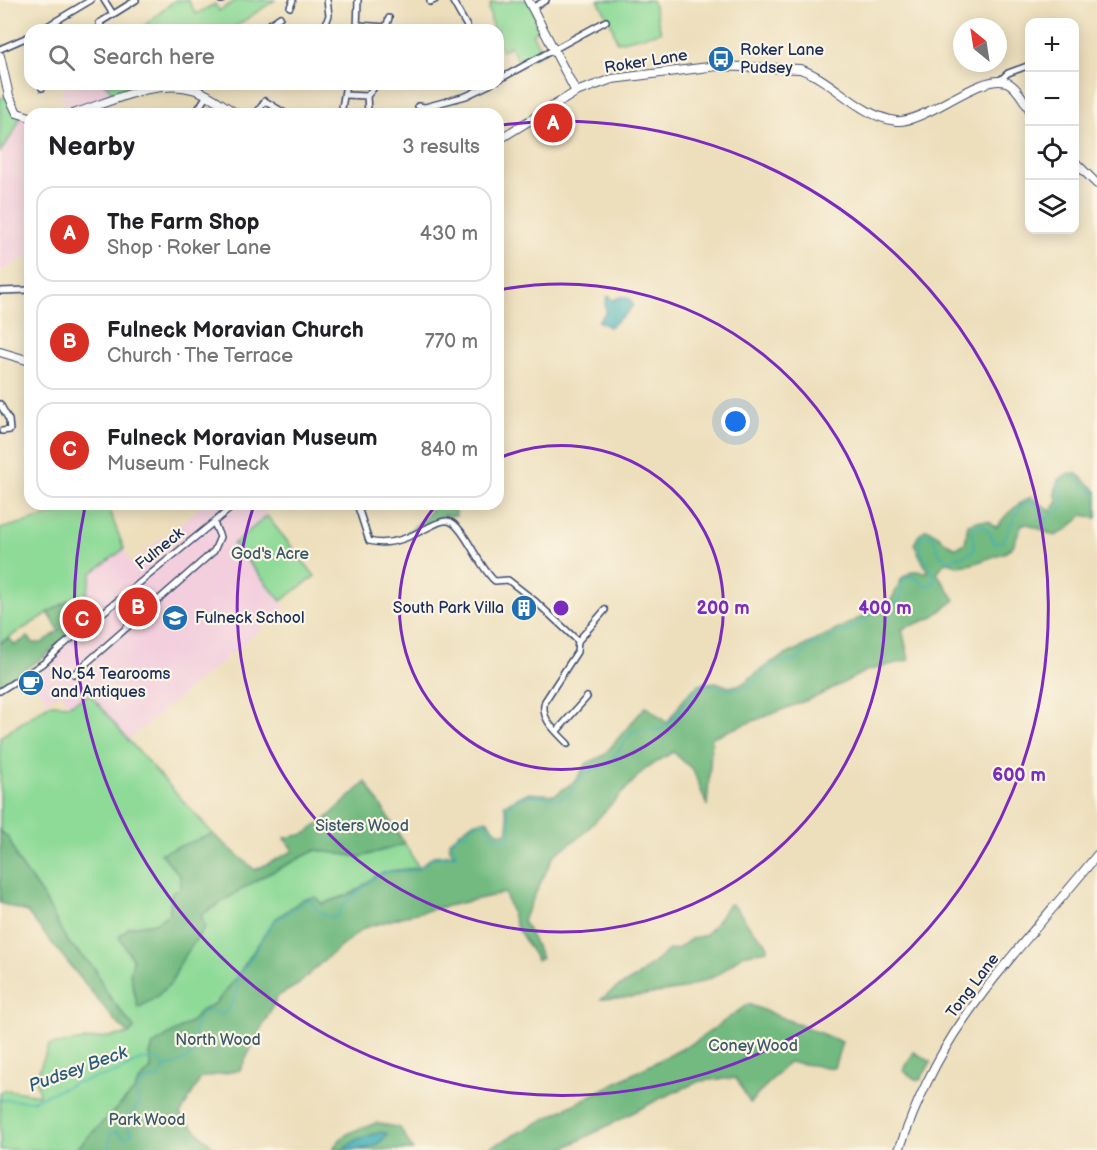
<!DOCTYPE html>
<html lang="en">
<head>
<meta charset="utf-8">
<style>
	:root { --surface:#fff; --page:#f2f2f2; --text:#202124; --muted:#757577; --line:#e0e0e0; --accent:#d93025 }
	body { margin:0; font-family:"Balsamiq Sans",sans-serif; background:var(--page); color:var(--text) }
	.controls { position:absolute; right:18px; top:18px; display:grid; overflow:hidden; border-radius:12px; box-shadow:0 3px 15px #0003 }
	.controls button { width:54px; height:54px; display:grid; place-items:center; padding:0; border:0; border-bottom:2px solid var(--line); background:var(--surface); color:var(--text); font:30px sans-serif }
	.compass { position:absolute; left:953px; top:18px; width:54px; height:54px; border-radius:50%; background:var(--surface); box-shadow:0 3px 15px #0003; rotate:330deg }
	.you { position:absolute; left:736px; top:422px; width:21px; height:21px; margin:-15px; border:4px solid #fff; border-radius:50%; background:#1a73e8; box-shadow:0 0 0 9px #1a73e833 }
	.badge { display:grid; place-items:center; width:39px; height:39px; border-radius:50%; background:var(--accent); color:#fff; font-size:20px; font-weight:700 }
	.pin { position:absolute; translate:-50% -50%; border:3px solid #fff; box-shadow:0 2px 6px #0006 }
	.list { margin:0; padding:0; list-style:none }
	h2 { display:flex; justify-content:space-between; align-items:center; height:78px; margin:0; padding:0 24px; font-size:26px }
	h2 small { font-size:20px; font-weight:400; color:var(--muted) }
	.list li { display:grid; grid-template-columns:39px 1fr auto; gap:18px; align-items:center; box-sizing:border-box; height:96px; margin:0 12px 12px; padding:0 12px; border:2px solid var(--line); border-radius:18px }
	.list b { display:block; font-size:22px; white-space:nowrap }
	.list p { margin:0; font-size:20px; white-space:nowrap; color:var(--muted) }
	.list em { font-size:20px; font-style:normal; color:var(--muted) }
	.icon { flex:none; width:33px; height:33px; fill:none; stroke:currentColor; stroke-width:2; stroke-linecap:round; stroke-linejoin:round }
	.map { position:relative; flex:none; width:1097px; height:1150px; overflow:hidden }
	.search { position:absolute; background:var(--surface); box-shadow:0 3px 15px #0003; left:24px; top:24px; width:480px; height:66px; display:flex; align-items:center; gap:15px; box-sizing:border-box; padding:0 21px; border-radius:18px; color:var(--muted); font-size:22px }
	.panel { position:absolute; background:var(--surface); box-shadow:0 3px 15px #0003; left:24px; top:108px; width:480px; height:402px; border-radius:18px }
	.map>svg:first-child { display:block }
	.built { fill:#f3cfde }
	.green { fill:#8eda97; stroke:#54847a; stroke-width:1.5 }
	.forest { fill:#72ba80; stroke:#46746f; stroke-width:1.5 }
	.water { fill:#3eafb6; stroke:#2c6f8a; stroke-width:1.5 }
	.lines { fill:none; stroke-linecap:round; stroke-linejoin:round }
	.stream { stroke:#3eafb6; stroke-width:1.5 }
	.street-casing { stroke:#3a496c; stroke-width:8 }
	.secondary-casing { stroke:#3a496c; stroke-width:10 }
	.street { stroke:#fff; stroke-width:5 }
	.secondary { stroke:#fff; stroke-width:8 }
	.ring { fill:none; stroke:#7b2cbf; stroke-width:3 }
	.labels { text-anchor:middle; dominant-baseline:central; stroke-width:4.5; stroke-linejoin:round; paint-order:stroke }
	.poi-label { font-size:16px; fill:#1b2f5e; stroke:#fcf5e5; text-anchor:start }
	.street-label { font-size:16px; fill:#1b2f5e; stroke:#fcf5e5 }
	.park-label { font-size:16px; fill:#385a6c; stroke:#fcf5e5 }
	.water-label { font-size:18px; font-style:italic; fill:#275c7d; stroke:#fcf5e5 }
	.centre { fill:#7b2cbf; stroke:#fcf5e5; stroke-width:3 }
	.ring-label { font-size:18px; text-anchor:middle; font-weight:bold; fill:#7b2cbf; stroke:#fcf5e5; stroke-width:4.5; stroke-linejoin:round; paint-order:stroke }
</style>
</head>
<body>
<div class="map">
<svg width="1097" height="1150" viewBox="0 0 1097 1150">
	<rect width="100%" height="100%" fill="#fcf5e5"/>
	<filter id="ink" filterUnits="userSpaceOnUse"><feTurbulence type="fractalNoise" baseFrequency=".0167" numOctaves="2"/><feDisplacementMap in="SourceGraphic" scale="12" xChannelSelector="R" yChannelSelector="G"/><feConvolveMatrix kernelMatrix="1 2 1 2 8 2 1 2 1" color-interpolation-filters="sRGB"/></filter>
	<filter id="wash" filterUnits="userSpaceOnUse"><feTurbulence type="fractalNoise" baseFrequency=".008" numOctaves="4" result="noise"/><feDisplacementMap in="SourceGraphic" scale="24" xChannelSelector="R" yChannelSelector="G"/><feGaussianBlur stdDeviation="1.35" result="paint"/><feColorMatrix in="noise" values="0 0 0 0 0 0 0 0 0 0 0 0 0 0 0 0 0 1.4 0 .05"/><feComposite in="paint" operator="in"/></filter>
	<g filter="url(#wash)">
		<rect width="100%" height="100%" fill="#eddfbc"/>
		<!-- built -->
		<g class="built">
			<path d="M69 84H105L117 98 73 114H68L61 96 64 87Z"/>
			<path d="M21 115 30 117V205L26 214 30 221V255L0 272V152L14 132Z"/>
			<path d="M91 504H107L130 563 204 504H264L267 516 234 544 286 608 128 740 90 694 69 705 62 693 47 701 31 678 45 667 43 658 74 630 73 624 82 608 48 612 0 643V529Z"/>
		</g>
		<!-- green -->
		<g class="green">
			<path d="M175 0H188L196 14 215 4 219 11 237 0H275L230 30H139Z"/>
			<path d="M512 0H528L534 12 537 30 532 34 543 53 520 64 510 46 502 51 498 43V30H493L489 9 491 3 508 2Z"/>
			<path d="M598 0H652L661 32 617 42 612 26Z"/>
			<path d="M105 84H137L134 93 117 98Z"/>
			<path d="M9 96 21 115 14 132 0 152V98Z"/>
			<path d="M91 504H107L124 549 92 573 83 607 68 601 0 643V529Z"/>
			<path d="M267 516 315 576 281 601 233 544Z"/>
			<path d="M90 694 128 740 213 834 162 853 213 906 258 879 316 850 360 857 405 844 419 868 390 871 377 875 353 893 322 905 235 979 216 1003 201 1011 192 1021 150 1054 151 1069 137 1084 134 1091 75 1150H0V1092L7 1090 39 1095 36 1078 49 1045 129 1034 134 1028 106 992 95 969 67 941 44 898 18 861 9 838 0 831V737L50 704 69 705Z"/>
		</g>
		<!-- forest -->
		<g class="forest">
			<path d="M1069 473 1077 474 1097 491V518L1083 515 1065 531 1055 536 1028 524H1022L1013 546 1006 552 973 564 957 566 952 563 945 562 937 573 955 600 931 618 902 629 909 660 866 671 818 696 712 737 707 806 693 770 673 752 646 768 582 835 554 855 523 920 542 958 537 960 516 926 505 893 412 914 364 928 324 960 298 985 278 996 240 1070 201 1078 180 1115 217 1150H75L134 1091 137 1084 151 1069 150 1054 153 1045 192 1021 201 1011 216 1003 235 979 274 920 303 899 316 897 322 904 353 893 377 875 390 871 419 868 433 856 454 854 450 850 449 841 472 823 487 820C492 826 496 835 506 833 511 825 507 814 504 805L527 793 555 795 576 780 587 763 603 756 646 706 667 723 686 696 699 684 716 682 729 687 742 684 770 663 890 603 902 578 913 571 928 572 914 544 919 535 926 529C939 532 942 544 957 548L965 543 968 524 977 521H989L995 527 998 526C1005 514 1019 503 1031 497L1051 511 1058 502 1055 493 1058 480Z"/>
			<path d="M433 504H456V516L445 515 409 534 407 533 427 516Z"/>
			<path d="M68 601 83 607 73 624 74 630 43 658 0 684V643L9 638 15 645 28 637 33 643H42L59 631 48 612Z"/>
			<path d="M366 782 405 844 360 857 316 850 258 879 201 915 205 927 182 960 171 983 155 998 138 1008 130 974 133 960 119 937 129 927 155 923 169 914 172 892 181 888 180 876 161 853 213 834 255 870 293 851 285 838 305 834 326 819Z"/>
			<path d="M0 831 9 838 18 861 44 898 67 941 95 969 106 992 134 1028 129 1034 115 1021 27 912 0 903Z"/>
			<path d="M732 904C740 911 744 920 751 928 757 935 762 937 768 946L767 950 742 955 718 975 683 989 632 997 601 999 615 989 638 976 669 950 677 949 691 939 705 935 719 919 728 905Z"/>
			<path d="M748 1004 842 1042 834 1068 788 1062 750 1103 736 1078 700 1081 661 1098 561 1150H485L695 1042Z"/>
			<path d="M914 1052 931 1062 920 1080H917L903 1071Z"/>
			<path d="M377 1123 400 1128 413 1150H333C339 1133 361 1128 377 1123Z"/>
		</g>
		<!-- water -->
		<g class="water">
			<path d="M610 296 612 301C620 296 630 293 633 305L628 312 609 327 598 321 606 312 605 304 607 297Z"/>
			<path d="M381 1132 387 1134C377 1150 360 1150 342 1150L358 1139Z"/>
		</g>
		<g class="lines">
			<!-- stream -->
			<g class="stream">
				<path d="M165 1067C179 1064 187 1060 196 1050 192 1030 195 1000 222 1015 235 1003 237 995 237 977 254 961 259 940 274 922 278 917 285 915 290 912 297 907 302 902 310 899 317 909 324 921 338 916L343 905 375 877 388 872 415 871 434 858 457 856 452 843 456 836 466 834 472 825 484 821 492 833 502 840 510 836 511 824 507 808 514 801 528 795 558 799 570 793 583 774 609 763 633 731C641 729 649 731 657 730 671 729 690 692 705 683 714 685 724 691 733 690 762 689 760 659 796 661L814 642 823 645 835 634 848 631 873 614 900 601 903 579 913 576 925 586 935 583 933 572 919 548 921 536 932 534 940 555 951 560 974 551 972 527 983 525 990 533 994 543 1003 541 1017 512 1025 502 1036 503 1046 520 1065 505 1062 495 1057 486 1063 478 1074 476 1097 496"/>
				<path d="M0 1100 32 1101 75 1083 118 1072 140 1060 157 1059 165 1066"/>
				<path d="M110 1150 109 1135 115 1131 126 1138 133 1133 127 1127 124 1118 133 1112 139 1103C135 1093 137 1089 143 1081L158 1078 165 1068"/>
			</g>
		</g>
	</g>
	<g filter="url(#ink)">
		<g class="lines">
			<!-- street casing -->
			<g class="street-casing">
				<g id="street">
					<path d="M104 0 113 14"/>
					<path d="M221 0H222"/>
					<path d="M452 0 469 30"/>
					<path d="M430 2 435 0"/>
					<path d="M290 7 293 0"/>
					<path d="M532 8 546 0"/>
					<path d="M54 22 59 30"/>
					<path d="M358 25 386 27V30"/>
					<path d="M101 26 99 23 136 0"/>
					<path d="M386 27 389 18"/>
					<path d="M41 30 91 0"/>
					<path d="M261 30 280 17"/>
					<path d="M324 30 329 15 327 0"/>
					<path d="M357 30 358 0"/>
					<path d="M0 49 30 36"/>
					<path d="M498 80 606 21"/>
					<path d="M999 81 1008 73 1030 65"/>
					<path d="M41 84 42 88"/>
					<path d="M345 95 367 96 368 112"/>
					<path d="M367 96 373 89"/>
					<path d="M418 106 425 107 466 96 491 84"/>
					<path d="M195 114 207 95"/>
					<path d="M256 114 265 101 286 114"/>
					<path d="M341 114 346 84"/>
					<path d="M498 172 500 174"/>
					<path d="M0 291 30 290"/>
					<path d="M0 404 9 420 10 430 2 431"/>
					<path d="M357 504 369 541C391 547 412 536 431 526 436 524 442 520 448 521 463 523 480 570 495 581L508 580 535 601 578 641"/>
					<path d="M578 641 605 610"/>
					<path d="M74 674 214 551 220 537 214 523"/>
					<path d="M0 691 45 662 61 647 236 504"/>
					<path d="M557 731 587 697"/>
					<path d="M568 744C557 732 539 719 545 701L577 652 578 641"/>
				</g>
			</g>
			<!-- secondary casing -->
			<g class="secondary-casing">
				<g id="secondary">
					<path d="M528 0 576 92"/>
					<path d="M0 56 9 96 17 113 30 117"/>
					<path d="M73 114C111 102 156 77 196 90 211 95 224 106 237 114"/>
					<path d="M498 140 576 92 612 79 717 66 800 69C835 81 857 115 896 121 924 124 980 73 1006 82 1016 85 1024 101 1030 110"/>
					<path d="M1074 161 1097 184"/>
					<path d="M0 352 30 361"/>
					<path d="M899 1150C916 1103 935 1060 964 1019 1004 961 1053 910 1097 855"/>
				</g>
			</g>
			<!-- street -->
			<use href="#street" class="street"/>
			<!-- secondary -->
			<use href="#secondary" class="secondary"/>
		</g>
	</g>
	<!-- distance rings -->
	<g class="ring">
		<path d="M499 458A162 162 0 1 1 436 505"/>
		<path d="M499 290A324 324 0 1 1 254 505"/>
		<path d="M502 125A487 487 0 1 1 85 507"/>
	</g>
	<!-- icons -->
	<defs>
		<g id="bus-disc" transform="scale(1.35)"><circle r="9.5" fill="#1f6fb2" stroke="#fcf5e5"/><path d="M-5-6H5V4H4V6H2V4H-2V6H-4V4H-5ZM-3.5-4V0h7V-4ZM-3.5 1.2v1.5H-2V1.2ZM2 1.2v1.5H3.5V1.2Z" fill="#fff"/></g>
		<g id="building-disc" transform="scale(1.35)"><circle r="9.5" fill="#1f6fb2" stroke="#fcf5e5"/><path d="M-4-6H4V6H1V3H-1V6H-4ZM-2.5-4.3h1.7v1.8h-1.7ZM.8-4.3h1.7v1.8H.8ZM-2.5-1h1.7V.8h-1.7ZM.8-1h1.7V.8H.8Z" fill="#fff"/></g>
		<g id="school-disc" transform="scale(1.35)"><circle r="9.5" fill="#1f6fb2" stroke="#fcf5e5"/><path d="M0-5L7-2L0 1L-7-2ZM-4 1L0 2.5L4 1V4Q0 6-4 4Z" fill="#fff"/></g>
		<g id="cafe-disc" transform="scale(1.35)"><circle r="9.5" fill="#1f6fb2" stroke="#fcf5e5"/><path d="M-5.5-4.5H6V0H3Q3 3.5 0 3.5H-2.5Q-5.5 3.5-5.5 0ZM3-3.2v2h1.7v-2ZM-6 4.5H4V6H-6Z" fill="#fff"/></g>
	</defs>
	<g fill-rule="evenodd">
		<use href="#bus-disc" x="721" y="59"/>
		<use href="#building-disc" x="524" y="608"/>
		<use href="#school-disc" x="175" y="618"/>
		<use href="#cafe-disc" x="31" y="683"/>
	</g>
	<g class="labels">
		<!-- poi labels -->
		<g class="poi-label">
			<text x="740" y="50">Roker Lane<tspan x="740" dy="18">Pudsey</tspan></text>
			<text x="504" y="608" text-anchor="end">South Park Villa</text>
			<text x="195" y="618">Fulneck School</text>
			<text x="51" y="674">No 54 Tearooms<tspan x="51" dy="18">and Antiques</tspan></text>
		</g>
		<!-- street labels -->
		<g class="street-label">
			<text transform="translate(646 62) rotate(-9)">Roker Lane</text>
			<text transform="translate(160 549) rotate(-39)">Fulneck</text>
			<text transform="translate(973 986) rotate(-53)">Tong Lane</text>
		</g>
		<!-- park labels -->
		<g class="park-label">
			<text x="270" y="554">God's Acre</text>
			<text x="362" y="826">Sisters Wood</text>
			<text x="218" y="1040">North Wood</text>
			<text x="753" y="1046">Coney Wood</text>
			<text x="147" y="1120">Park Wood</text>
		</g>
		<!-- water labels -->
		<g class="water-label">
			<text transform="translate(78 1069) rotate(-20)">Pudsey Beck</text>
		</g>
	</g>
	<circle cx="561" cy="608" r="9" class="centre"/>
	<g class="ring-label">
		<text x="723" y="614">200 m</text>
		<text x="885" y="614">400 m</text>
		<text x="1019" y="781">600 m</text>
	</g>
</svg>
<div class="controls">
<button>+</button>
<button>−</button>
<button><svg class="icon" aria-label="locate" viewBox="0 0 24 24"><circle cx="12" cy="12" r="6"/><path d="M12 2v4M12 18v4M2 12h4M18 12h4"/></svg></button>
<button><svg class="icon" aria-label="layers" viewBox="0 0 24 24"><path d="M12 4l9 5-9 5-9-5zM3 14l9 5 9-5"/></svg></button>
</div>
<svg class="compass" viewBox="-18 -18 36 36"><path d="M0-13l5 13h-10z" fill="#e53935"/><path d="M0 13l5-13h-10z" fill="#757577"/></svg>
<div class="you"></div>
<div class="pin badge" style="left:553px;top:123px">A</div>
<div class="pin badge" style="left:138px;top:607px">B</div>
<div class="pin badge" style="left:82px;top:619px">C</div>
<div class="search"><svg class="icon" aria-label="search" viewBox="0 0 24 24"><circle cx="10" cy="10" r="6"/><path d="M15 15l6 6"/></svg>Search here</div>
<section class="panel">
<h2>Nearby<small>3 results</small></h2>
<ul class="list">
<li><span class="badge">A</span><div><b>The Farm Shop</b><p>Shop · Roker Lane</p></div><em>430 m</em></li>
<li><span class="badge">B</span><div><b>Fulneck Moravian Church</b><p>Church · The Terrace</p></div><em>770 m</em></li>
<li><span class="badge">C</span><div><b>Fulneck Moravian Museum</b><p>Museum · Fulneck</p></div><em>840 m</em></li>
</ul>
</section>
</div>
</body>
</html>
